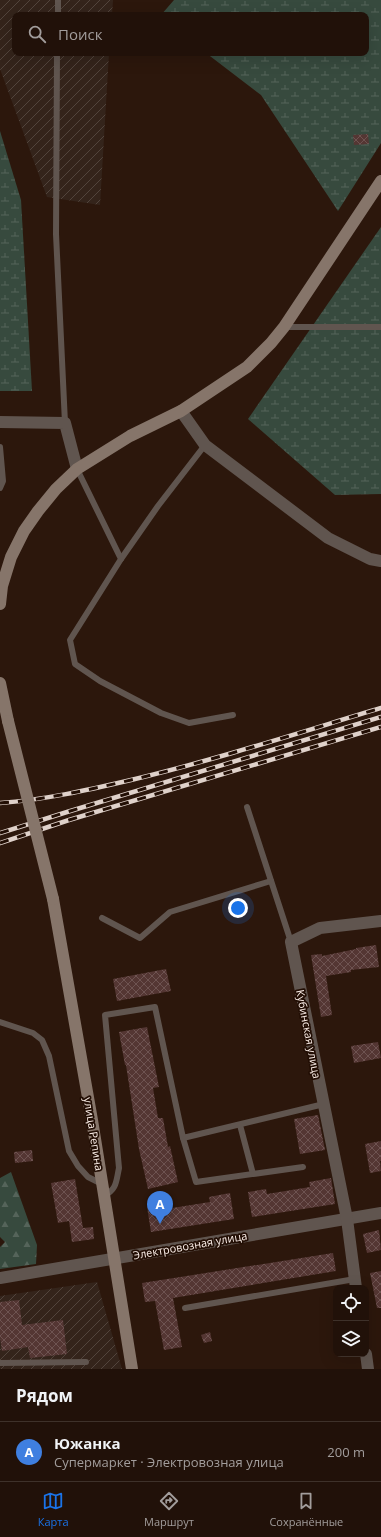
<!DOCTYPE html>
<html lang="ru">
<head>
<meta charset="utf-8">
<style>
	:root { --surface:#211109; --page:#2d1f17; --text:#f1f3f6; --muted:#a29d9c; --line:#3e312a; --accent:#1a73e8 }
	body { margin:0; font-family:"Open Sans",sans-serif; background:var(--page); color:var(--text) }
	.controls { position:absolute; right:12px; bottom:12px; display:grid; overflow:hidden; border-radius:8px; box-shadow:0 4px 16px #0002 }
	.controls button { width:36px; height:36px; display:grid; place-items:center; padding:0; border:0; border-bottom:1px solid var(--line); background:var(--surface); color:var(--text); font:20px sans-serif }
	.you { position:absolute; left:238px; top:908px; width:14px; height:14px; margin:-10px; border:3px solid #fff; border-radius:50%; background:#1a73e8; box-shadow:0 0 0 6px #1a73e833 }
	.badge { display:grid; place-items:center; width:26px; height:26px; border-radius:50%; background:var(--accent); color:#fff; font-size:13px; font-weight:700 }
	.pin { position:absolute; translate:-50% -33px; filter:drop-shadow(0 1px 2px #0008) }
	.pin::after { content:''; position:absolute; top:21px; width:14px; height:12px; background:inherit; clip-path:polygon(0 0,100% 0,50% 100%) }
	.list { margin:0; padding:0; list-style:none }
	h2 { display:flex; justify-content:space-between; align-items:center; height:52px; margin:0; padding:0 16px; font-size:17px }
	h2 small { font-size:13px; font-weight:400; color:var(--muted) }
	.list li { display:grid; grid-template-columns:26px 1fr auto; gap:12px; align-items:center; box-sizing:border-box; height:60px; padding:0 16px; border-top:1px solid var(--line) }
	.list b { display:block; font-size:15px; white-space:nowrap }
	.list p { margin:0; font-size:13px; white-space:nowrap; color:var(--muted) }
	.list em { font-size:13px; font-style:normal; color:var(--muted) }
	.icon { flex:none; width:22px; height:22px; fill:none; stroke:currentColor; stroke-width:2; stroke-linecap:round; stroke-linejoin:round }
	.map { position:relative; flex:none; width:381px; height:1369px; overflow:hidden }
	.search { position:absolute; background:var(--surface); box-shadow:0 4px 16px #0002; left:12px; right:12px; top:12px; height:44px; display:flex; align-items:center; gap:10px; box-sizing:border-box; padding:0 14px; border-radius:8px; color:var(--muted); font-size:15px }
	.sheet { height:112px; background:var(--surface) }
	nav { display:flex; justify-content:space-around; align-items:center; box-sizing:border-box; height:56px; border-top:1px solid var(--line); background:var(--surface); font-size:11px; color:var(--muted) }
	nav a { display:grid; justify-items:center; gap:2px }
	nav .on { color:var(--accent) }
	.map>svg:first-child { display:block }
	.industrial { fill:url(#industrial-furrows) }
	.forest { fill:url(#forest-firs) }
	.wetland { fill:url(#wetland-marsh) }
	.building { fill:url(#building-cross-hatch) }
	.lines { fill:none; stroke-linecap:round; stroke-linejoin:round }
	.lane { stroke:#60554f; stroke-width:6 }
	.street { stroke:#60554f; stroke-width:12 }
	.secondary { stroke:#86756a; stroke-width:12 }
	.rail-casing { stroke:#dfd1ca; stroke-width:4.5 }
	.rail { stroke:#220e04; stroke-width:3; stroke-dasharray:9; stroke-linecap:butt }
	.secondary-bridge { stroke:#86756a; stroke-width:12 }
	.labels { text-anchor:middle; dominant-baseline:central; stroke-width:3.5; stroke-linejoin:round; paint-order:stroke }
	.street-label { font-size:11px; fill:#fdf0ea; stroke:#220e04 }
</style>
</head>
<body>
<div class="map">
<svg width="381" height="1369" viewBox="0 0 381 1369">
	<defs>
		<pattern id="industrial-furrows" width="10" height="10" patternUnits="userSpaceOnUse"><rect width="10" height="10" fill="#34241b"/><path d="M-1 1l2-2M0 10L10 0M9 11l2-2" fill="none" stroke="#52443c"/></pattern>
		<pattern id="forest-firs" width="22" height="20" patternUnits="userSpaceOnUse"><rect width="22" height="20" fill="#374a3e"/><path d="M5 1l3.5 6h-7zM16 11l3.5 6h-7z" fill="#55645a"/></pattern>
		<pattern id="wetland-marsh" width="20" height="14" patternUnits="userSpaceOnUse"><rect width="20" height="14" fill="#374a3e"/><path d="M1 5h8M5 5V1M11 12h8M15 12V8" fill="none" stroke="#55645a"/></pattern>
		<pattern id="building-cross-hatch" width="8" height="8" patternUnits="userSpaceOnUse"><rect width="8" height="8" fill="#543633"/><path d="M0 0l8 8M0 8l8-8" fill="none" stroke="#6e5351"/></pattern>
	</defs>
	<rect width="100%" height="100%" fill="#2c170c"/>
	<!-- industrial -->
	<g class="industrial">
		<path d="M0 0H113L112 15H15V53H109L100 205 47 197 0 69Z"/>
		<path d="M97 1282 122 1369H0V1296Z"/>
	</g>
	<!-- forest -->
	<path class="forest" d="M11 1172 37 1245 36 1264 0 1269V1247L5 1242 0 1237V1178Z"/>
	<!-- wetland -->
	<g class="wetland">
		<path d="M174 0H381V143L338 211 261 95 206 53H366V15H161Z"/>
		<path d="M0 131 21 200 32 391H0Z"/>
		<path d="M381 227V494L335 495 248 419Z"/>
	</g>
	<!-- building -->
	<g class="building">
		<path d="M368 134 369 144 354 145 353 135Z"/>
		<path d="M376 945 379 967 351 970V972L326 976 332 1015 321 1017 311 955 322 954V956L356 949V948Z"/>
		<path d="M166 969 171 991 117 1001 113 979Z"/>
		<path d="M147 1027 159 1087 153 1088 158 1118H163L168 1147 170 1146 178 1182 148 1189 139 1149 126 1065H125L119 1032Z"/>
		<path d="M378 1042 381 1058 354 1063 351 1046Z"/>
		<path d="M318 1115 325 1150 300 1154 294 1119Z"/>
		<path d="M381 1141V1161H380L381 1171 370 1173 365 1144Z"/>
		<path d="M32 1150 33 1161 15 1163 14 1152Z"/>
		<path d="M331 1178 335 1204 252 1217 248 1192 266 1189 267 1194 310 1187 309 1182Z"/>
		<path d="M75 1179 83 1228 93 1227 94 1239 72 1242 69 1221 58 1223 51 1183Z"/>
		<path d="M230 1193 234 1219 151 1232 147 1207 165 1204 166 1209 210 1202 209 1197Z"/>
		<path d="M379 1230 381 1250 367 1253 363 1234Z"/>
		<path d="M333 1253 336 1271 173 1298 182 1347 164 1350 155 1301 145 1302 142 1283Z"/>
		<path d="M381 1271V1308H377L370 1273Z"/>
		<path d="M19 1300 22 1325 63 1320 67 1354 30 1358 28 1347 2 1351 0 1337V1302Z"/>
		<path d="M210 1332 212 1341 204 1343 201 1335Z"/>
	</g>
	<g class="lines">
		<!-- lane -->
		<g class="lane">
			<path d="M58 15V0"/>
			<path d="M57 53 56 234 65 423"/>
			<path d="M284 327H381"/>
			<path d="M0 447 3 481 0 488"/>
			<path d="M77 469 121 559 70 640 75 664 100 681 161 713 189 723 233 715"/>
			<path d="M121 559 158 506 205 445"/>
			<path d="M247 807 291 942"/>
			<path d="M102 918 140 938 170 912 271 881"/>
			<path d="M0 1022 33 1033 42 1040 49 1056 69 1151 78 1166 88 1177 102 1184"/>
			<path d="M240 1125 253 1174"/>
			<path d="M183 1138 196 1182 303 1167"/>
			<path d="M104 1196C117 1189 116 1182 119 1168L105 1015 155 1007 183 1138 324 1104"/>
			<path d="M185 1308 355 1279"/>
			<path d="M0 1363 86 1362"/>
		</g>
		<!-- street -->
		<g class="street">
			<path d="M181 411 205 445 328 538 370 559 381 561"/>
			<path d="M0 422 65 423 77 469"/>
			<path d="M0 1278 381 1213"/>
			<path d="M356 1288 347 1219 291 942 320 928 381 921"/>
			<path d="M366 1354 368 1369"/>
		</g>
		<!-- secondary -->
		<g class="secondary">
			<path d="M0 604 2 586 11 557 24 531 38 511 56 489 77 469 130 436 181 411 247 367 271 343 284 327 381 181"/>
			<path d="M0 683 8 721"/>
			<path d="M53 899 92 1120 132 1369"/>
		</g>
		<!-- rail casing -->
		<g class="rail-casing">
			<g id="rail">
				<path d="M0 803C44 800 88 790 131 780 215 760 298 733 381 708"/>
				<path d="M0 833 67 812 381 717"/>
				<path d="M0 843 69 820 381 727"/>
			</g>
		</g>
		<!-- rail -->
		<use href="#rail" class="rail"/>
		<!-- secondary-bridge -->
		<path class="secondary-bridge" d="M8 721 53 899"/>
	</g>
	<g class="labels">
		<!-- street labels -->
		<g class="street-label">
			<text transform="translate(309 1034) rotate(79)">Кубинская улица</text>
			<text transform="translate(94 1134) rotate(81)">улица Репина</text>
			<text transform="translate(190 1245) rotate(-10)">Электровозная улица</text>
		</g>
	</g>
</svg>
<div class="controls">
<button><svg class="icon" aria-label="locate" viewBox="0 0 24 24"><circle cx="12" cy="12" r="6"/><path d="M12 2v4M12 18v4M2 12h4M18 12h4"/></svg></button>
<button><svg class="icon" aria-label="layers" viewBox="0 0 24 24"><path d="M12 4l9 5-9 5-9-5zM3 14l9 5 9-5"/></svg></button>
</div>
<div class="you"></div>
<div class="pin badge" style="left:160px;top:1224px;background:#3f7fe0">A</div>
<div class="search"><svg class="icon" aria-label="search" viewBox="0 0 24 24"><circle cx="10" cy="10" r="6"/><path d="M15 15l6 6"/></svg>Поиск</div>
</div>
<section class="sheet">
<h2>Рядом<small></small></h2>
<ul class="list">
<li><span class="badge" style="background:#3f7fe0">A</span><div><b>Южанка</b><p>Супермаркет · Электровозная улица</p></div><em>200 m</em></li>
</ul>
</section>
<nav>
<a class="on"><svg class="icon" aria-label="map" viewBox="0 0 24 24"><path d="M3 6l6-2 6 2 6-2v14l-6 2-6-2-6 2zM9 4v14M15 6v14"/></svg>Карта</a>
<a><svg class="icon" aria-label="directions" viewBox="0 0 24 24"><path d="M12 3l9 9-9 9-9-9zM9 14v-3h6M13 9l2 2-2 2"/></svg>Маршрут</a>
<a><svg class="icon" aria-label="saved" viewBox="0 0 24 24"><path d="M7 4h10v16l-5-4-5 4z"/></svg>Сохранённые</a>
</nav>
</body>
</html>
